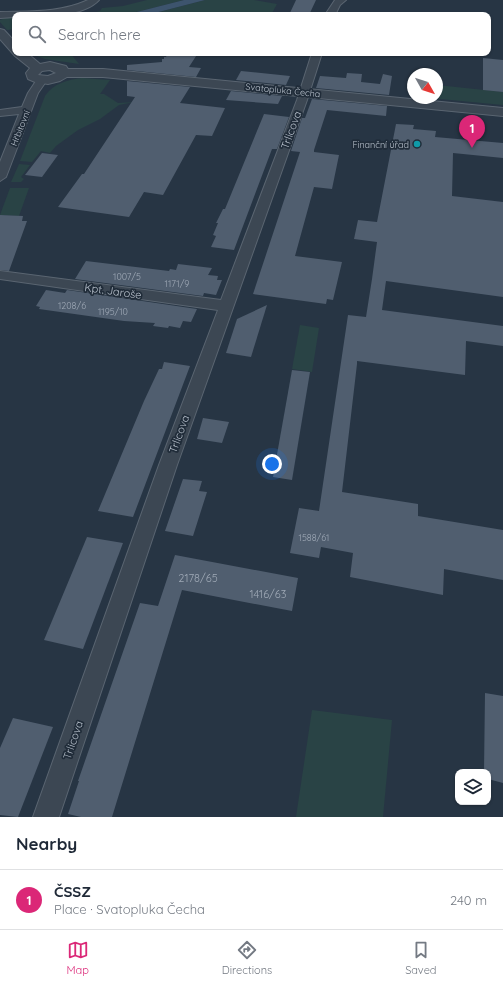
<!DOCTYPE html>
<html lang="en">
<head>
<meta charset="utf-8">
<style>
	:root { --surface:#fff; --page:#f6f6f7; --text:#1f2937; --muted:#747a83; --line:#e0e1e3; --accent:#db2777 }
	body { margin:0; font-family:Quicksand,sans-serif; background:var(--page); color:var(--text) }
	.controls { position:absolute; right:12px; bottom:12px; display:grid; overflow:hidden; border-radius:8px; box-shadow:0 1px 3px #0004 }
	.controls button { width:36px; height:36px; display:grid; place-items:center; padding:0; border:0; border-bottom:1px solid var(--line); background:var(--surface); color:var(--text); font:20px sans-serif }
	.compass { position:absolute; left:407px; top:68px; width:36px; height:36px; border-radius:50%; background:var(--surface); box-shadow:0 1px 3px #0004; rotate:129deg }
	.you { position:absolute; left:272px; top:464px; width:14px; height:14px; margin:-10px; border:3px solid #fff; border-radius:50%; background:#1a73e8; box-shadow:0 0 0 6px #1a73e833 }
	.badge { display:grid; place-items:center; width:26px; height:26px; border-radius:50%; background:var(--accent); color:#fff; font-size:13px; font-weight:700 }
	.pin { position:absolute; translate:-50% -33px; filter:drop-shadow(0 1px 2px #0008) }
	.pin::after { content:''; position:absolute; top:21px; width:14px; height:12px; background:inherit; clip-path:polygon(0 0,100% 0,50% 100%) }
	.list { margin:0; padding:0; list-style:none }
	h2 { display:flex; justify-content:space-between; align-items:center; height:52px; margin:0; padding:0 16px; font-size:17px }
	h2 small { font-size:13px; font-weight:400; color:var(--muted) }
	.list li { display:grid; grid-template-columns:26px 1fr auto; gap:12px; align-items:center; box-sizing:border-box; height:60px; padding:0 16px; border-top:1px solid var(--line) }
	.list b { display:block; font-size:15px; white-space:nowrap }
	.list p { margin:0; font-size:13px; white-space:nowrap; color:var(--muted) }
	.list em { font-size:13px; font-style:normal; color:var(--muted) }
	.icon { flex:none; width:22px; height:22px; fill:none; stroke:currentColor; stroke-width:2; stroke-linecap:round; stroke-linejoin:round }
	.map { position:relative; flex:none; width:503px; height:817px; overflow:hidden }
	.search { position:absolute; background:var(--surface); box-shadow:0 1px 3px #0004; left:12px; right:12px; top:12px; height:44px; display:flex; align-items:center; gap:10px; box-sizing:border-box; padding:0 14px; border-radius:8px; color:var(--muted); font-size:15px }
	.sheet { height:112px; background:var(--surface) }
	nav { display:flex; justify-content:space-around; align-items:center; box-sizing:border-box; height:56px; border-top:1px solid var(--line); background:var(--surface); font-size:11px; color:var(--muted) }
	nav a { display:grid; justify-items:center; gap:2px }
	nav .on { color:var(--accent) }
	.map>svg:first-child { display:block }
	.green { fill:#294345 }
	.water { fill:#3d546d }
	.building { fill:#505e6f }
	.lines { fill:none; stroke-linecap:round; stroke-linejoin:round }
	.minor-casing { stroke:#5a6571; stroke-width:2 }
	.tertiary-casing { stroke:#5a6571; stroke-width:2 }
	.minor { fill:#3c4753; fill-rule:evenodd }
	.tertiary { fill:#3c4753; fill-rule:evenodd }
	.culture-dot { fill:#0f9aa8; stroke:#202c39; stroke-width:1.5 }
	.labels { text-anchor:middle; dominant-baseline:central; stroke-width:3.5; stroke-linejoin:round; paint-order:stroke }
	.far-street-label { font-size:9px; fill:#b9c2cd; stroke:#202c39 }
	.far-poi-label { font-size:9px; fill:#b9c2cd; stroke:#202c39; text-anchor:end }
	.number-label { font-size:9px; fill:#9fa9b6 }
	.street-label { font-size:11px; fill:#b9c2cd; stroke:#202c39 }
	.near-number-label { font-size:11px; fill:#9fa9b6 }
</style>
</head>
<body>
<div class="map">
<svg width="503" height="817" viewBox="0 0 503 817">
	<rect width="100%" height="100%" fill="#273544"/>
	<!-- green -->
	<g class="green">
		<path d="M147 0H184L125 15H84L100 11 102 8 123 6Z"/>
		<path d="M205 0H254L277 4 271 15H147Z"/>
		<path d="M11 16H15V29L7 30 0 22V20Z"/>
		<path d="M29 53H70L79 64 45 59Z"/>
		<path d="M82 78 110 80 100 94H104L118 103 134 102 119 105 100 119 78 130 56 146 50 153 41 151 32 162 20 161 45 96C54 83 67 80 82 78Z"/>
		<path d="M437 85 503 92V105L430 98H437Z"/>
		<path d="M19 164 30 165 21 177 24 179 21 182H11Z"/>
		<path d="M10 188H29L19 216 0 215Z"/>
		<path d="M300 325 319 328 312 372 292 369Z"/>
		<path d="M312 710 392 720 383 817H296Z"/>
	</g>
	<!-- water -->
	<path class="water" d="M184 0H205L147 15H125Z"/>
	<!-- building -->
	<g class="building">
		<path d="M296 0H316L309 15H289Z"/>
		<path d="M168 53H198L189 67 201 68 196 77 127 70V65L162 62V59H164V57H166Z"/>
		<path d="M483 58 503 60V92L483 90Z"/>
		<path d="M241 71 290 76 286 85 236 80Z"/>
		<path d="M347 73 362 74 361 82 380 84 383 74 392 76 389 95 316 88 320 76 346 78Z"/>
		<path d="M127 81 190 87 180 103 225 108 212 136 196 135 163 195 144 192 129 217 58 207 82 174H84L135 97 127 96Z"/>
		<path d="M231 91 282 96 278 104 226 100Z"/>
		<path d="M312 99 387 106 386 116 327 110 314 150V152L339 155 332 189 314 187 295 256 342 262 333 300 327 299 326 304 253 294 300 152 291 151 302 118H305Z"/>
		<path d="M264 114 289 117 277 149H272L234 250 211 247 216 236 213 235 218 223H216L223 209H225Z"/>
		<path d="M396 124 414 125 413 129 436 131 435 137 503 143V158L453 153 452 196 503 202V297L386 281 382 310 503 326V346L466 341 465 375 357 361V364L342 492 418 504V516L503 530V580L444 569 443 595 350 577 353 553 321 547 319 558 290 553 299 508 319 511 348 315 366 317 372 279 377 242 354 239 358 220 377 222Z"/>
		<path d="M42 153 58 155 42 177 25 175Z"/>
		<path d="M0 215 23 216 22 221H27L9 271 0 270Z"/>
		<path d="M86 261 169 271 170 269 176 270 178 264 212 268 208 275 218 276 217 280H222L216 295 204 293 203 296 75 279Z"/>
		<path d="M46 290 65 293 67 290 197 309 191 322 183 321 180 328 169 326 168 328 153 326 155 323 124 321 39 309 40 307 36 306Z"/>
		<path d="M267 305 251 357 226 353 237 319Z"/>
		<path d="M164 362 190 366 133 517 98 511 144 401 159 369H162Z"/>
		<path d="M292 370 310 372 292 480 273 477Z"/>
		<path d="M203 418 229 422 222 443 197 439Z"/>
		<path d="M183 479 202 481 199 491 207 492 193 536 165 531Z"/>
		<path d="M87 537 123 543 83 649 44 640Z"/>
		<path d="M175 555 298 578 292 611 182 590 112 817H81L68 814 79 781H78L140 603 158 606Z"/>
		<path d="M485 693 503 696V783L488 779V772H484Z"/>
		<path d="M13 718 53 727 18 817 0 815V748Z"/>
	</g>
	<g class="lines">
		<!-- minor casing -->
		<g class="minor-casing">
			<g id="minor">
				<path d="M88 0H99C81 19 39 15 15 15V17L0 18V12C31 11 60 13 88 0Z"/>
				<path d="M335 0H346L340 5 335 15H325Z"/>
				<path d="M312 53H322L307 100 177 465 59 817H33L159 465 218 310 0 279V271L221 300 297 100Z"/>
				<path d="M42 77 47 80 38 93 6 177 0 181V162L19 114 0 116V110L22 107 28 93 38 78Z"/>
			</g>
		</g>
		<!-- tertiary casing -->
		<g class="tertiary-casing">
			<path id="tertiary" d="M0 29 4 30 15 42V53H27L40 64 50 62 66 66 68 69H103L503 108V116L103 77H67L60 81 48 84 35 82 28 79 26 73 30 68 15 56 0 39ZM50 70 56 73 48 76 38 75 42 71Z"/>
		</g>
		<!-- minor -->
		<use href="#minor" class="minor"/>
		<!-- tertiary -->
		<use href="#tertiary" class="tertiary"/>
	</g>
	<!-- markers -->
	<circle class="culture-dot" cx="417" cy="144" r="4"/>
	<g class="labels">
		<!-- far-street labels -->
		<g class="far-street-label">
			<text transform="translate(283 90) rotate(6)">Svatopluka Čecha</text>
			<text transform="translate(20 128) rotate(-68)">Hřbitovní</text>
		</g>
		<!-- far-poi labels -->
		<g class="far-poi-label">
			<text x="409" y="144">Finanční úřad</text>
		</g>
		<!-- number labels -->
		<g class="number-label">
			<text x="127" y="276">1007/5</text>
			<text x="177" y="283">1171/9</text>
			<text x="72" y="305">1208/6</text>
			<text x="113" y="311">1195/10</text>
			<text x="314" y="537">1588/61</text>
		</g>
		<!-- street labels -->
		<g class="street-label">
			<text transform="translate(291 130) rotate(-70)">Trlicova</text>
			<text transform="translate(113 291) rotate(8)">Kpt. Jaroše</text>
			<text transform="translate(179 434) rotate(-70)">Trlicova</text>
			<text transform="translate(73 740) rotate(-71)">Trlicova</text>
		</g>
		<!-- near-number labels -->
		<g class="near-number-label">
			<text x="198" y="578">2178/65</text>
			<text x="268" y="594">1416/63</text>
		</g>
	</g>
</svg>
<div class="controls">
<button><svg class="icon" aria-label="layers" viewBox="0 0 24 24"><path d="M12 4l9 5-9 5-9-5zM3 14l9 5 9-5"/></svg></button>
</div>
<svg class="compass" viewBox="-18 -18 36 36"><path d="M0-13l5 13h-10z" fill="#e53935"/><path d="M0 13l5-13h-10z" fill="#747a83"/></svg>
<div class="you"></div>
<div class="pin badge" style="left:472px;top:148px">1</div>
<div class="search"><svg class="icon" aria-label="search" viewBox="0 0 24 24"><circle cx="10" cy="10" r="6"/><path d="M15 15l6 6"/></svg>Search here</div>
</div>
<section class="sheet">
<h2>Nearby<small></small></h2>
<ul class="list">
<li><span class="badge">1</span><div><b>ČSSZ</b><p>Place · Svatopluka Čecha</p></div><em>240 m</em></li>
</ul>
</section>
<nav>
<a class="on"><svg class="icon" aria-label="map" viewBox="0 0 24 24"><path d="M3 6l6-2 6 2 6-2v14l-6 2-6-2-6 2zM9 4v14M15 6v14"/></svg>Map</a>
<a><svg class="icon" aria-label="directions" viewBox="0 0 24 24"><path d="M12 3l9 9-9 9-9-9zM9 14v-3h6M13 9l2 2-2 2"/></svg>Directions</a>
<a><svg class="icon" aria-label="saved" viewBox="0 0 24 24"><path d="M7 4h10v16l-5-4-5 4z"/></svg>Saved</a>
</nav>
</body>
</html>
